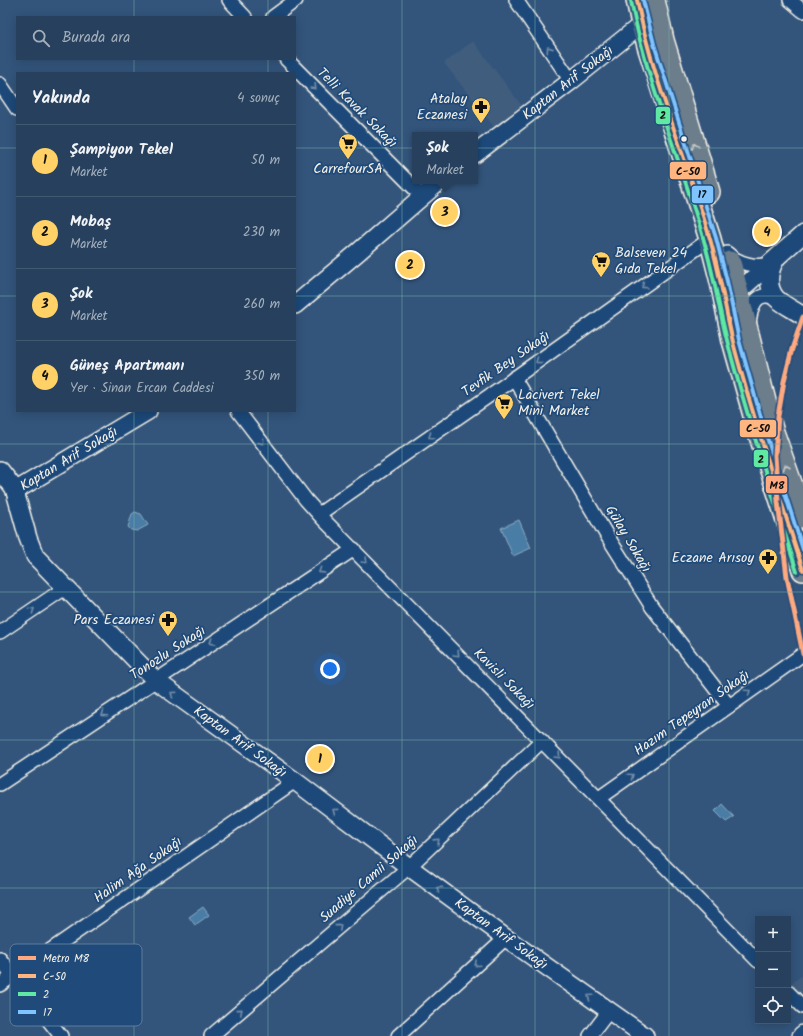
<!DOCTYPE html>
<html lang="tr">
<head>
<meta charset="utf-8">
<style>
	:root { --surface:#26405d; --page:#324b66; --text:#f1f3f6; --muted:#a4afbc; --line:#425972; --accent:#ffd166 }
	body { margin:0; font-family:Kalam,sans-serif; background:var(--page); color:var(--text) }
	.controls { position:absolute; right:12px; bottom:12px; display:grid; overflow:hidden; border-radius:0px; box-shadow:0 2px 10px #0003 }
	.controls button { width:36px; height:36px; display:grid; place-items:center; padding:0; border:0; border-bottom:1px solid var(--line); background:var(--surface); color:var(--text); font:20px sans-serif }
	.you { position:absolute; left:330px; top:669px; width:14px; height:14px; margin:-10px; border:3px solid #fff; border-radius:50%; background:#1a73e8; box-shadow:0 0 0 6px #1a73e833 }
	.badge { display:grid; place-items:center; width:26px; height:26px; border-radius:50%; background:var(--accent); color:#111; font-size:13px; font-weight:700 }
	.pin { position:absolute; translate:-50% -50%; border:2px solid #fff; box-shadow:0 1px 4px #0006 }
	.popup { position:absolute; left:412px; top:132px; width:66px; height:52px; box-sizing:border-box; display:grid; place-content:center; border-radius:0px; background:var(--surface); filter:drop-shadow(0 1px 3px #0005); font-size:13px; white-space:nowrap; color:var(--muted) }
	.popup b { font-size:15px; color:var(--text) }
	.popup::after { content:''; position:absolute; left:50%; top:100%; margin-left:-8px; border:8px solid transparent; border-top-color:var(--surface) }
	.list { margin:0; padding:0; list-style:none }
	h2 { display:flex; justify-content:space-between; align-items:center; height:52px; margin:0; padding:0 16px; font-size:17px }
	h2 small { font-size:13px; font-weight:400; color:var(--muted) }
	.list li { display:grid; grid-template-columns:26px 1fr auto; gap:12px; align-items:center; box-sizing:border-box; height:72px; padding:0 16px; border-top:1px solid var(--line) }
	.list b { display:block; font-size:15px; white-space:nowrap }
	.list p { margin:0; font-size:13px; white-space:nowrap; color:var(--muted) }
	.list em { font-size:13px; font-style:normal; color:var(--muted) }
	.icon { flex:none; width:22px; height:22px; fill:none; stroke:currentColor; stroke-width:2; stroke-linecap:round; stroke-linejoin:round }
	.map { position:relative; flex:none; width:803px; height:1036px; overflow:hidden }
	.search { position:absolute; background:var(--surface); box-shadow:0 2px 10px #0003; left:16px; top:16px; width:280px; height:44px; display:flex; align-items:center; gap:10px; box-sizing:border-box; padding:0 14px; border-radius:0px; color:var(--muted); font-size:15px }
	.panel { position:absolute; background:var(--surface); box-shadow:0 2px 10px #0003; left:16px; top:72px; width:280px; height:340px; border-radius:0px }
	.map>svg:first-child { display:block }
	.built { fill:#415d7e }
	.water { fill:#487da5; stroke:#8dabc0 }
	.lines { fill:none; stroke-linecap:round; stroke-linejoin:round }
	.minor-casing { stroke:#f4f1e8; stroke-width:16 }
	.tertiary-casing { stroke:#f4f1e8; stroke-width:20 }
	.primary-casing { stroke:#f4f1e8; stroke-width:24 }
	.minor { stroke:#1f4a7a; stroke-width:13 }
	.tertiary { stroke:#1f4a7a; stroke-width:17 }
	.primary { stroke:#6c7d8b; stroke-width:21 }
	.bus-1-casing { stroke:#1f4a7a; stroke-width:7 }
	.bus-2-casing { stroke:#1f4a7a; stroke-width:7 }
	.bus-3-casing { stroke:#1f4a7a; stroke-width:7 }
	.bus-1 { stroke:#ffb580; stroke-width:4 }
	.bus-2 { stroke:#60e9a3; stroke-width:4 }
	.bus-3 { stroke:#80c4ff; stroke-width:4 }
	.metro-1-casing { stroke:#1f4a7a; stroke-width:8 }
	.metro-1 { stroke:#ffa980; stroke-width:5 }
	.oneway { stroke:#748da6 }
	.oneway2 { stroke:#cbcecc }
	.grid { fill:none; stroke:#76ada5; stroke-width:1; stroke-opacity:0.55 }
	.bus-dot { fill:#f4f1e8; stroke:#1f4a7a; stroke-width:1.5 }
	.labels { text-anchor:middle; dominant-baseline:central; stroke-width:3.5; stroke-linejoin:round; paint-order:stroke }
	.street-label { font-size:14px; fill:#f4f1e8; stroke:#1f4a7a }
	.poi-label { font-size:14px; fill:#f4f1e8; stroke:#1f4a7a; text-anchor:end }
	.key { fill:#1f4a7a; stroke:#5f7c9b; stroke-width:1 }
	.key-label { font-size:11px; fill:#f4f1e8 }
	.line-badge { stroke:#1f4a7a; stroke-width:1.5 }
	.pale-badge-label { font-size:11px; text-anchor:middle; font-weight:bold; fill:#111 }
</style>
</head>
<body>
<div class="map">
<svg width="803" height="1036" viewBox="0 0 803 1036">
	<rect width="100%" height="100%" fill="#33557c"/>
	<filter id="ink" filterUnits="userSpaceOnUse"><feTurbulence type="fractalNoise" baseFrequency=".025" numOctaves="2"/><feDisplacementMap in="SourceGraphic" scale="8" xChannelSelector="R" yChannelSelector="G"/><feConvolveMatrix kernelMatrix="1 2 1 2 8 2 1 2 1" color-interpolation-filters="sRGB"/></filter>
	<g filter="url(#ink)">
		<!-- built -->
		<g class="built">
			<path d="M473 41 522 106 494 127 444 63Z"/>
			<path d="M803 975V1008L788 993V985Z"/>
		</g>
		<!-- water -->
		<g class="water">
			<path d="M135 512 141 514 148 525 137 531 131 530 128 527 132 514Z"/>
			<path d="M519 520 531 548 513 556 501 528Z"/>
			<path d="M722 804 734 817 726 822 715 811Z"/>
			<path d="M203 907 209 915 195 925 189 917Z"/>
		</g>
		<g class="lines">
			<!-- minor casing -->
			<g class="minor-casing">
				<g id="minor">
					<path d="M229 0 245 17"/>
					<path d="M516 0 571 81"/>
					<path d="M790 0 803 11"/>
					<path d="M273 17 296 0"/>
					<path d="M286 59 422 196"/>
					<path d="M0 84 17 109"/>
					<path d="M727 253C737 263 757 269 771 263"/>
					<path d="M749 326C750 309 755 288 777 299"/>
					<path d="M514 378 606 534 652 607 729 706"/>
					<path d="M238 411 306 500 323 519 758 961"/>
					<path d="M319 514 506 384 710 239"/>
					<path d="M0 632 65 588"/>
					<path d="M0 784 354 549"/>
					<path d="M599 798 803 654"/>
					<path d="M0 959 61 1036"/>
					<path d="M0 985 295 781"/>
					<path d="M788 992 803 1007"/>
					<path d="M211 1036 409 867 542 741"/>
					<path d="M398 1036 506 938"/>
					<path d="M590 1036 609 1011"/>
				</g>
			</g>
			<!-- tertiary casing -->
			<g class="tertiary-casing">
				<g id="tertiary">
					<path d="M475 154 571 81 651 17"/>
					<path d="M776 259C769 270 766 287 776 298 783 305 795 310 803 316"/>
					<path d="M730 299 803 234"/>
					<path d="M295 305 357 253 440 181"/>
					<path d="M0 470 14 488 28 538 35 556 155 680 295 781 409 867 506 938 645 1036"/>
					<path d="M15 491 148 411"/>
					<path d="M801 1036 803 1034"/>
				</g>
			</g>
			<!-- primary casing -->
			<g class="primary-casing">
				<g id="primary">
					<path d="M637 0 641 20 648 46 710 239 721 282 733 341 758 430 803 570"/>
					<path d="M654 0 663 40 709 192"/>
					<path d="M730 262 772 429 803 517"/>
				</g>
			</g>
			<!-- minor -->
			<use href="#minor" class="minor"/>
			<!-- tertiary -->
			<use href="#tertiary" class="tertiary"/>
			<!-- primary -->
			<use href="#primary" class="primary"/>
			<!-- bus-1 casing -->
			<g class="bus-1-casing">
				<path id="bus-1" d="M637 0C653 82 687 159 710 239 720 273 725 308 733 342 753 419 779 494 803 570"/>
			</g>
			<!-- bus-2 casing -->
			<g class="bus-2-casing">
				<path id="bus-2" d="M631 1C647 83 681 161 704 241 714 275 719 310 728 344 748 421 773 496 797 572"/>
			</g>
			<!-- bus-3 casing -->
			<g class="bus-3-casing">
				<path id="bus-3" d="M643 0 654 44 716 238 727 281 739 340 764 428 803 550"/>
			</g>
			<!-- bus-1 -->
			<use href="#bus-1" class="bus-1"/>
			<!-- bus-2 -->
			<use href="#bus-2" class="bus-2"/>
			<!-- bus-3 -->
			<use href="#bus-3" class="bus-3"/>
			<!-- metro-1 casing -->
			<g class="metro-1-casing">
				<path id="metro-1" d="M803 317 792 349 784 381 778 416 775 455 778 502 787 577 803 654"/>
			</g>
			<!-- metro-1 -->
			<use href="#metro-1" class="metro-1"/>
		</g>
		<!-- one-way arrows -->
		<defs><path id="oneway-chevron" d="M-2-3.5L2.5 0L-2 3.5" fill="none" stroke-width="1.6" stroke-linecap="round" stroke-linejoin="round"/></defs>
		<g class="oneway">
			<use href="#oneway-chevron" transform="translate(549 49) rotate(-125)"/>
			<use href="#oneway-chevron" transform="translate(314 87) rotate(45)"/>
			<use href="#oneway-chevron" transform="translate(644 286) rotate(144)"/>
			<use href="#oneway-chevron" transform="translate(538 361) rotate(144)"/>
			<use href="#oneway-chevron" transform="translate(431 436) rotate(145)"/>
			<use href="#oneway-chevron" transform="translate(262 442) rotate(53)"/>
			<use href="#oneway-chevron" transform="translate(365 561) rotate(45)"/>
			<use href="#oneway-chevron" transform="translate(321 571) rotate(147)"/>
			<use href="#oneway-chevron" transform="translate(32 610) rotate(-34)"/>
			<use href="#oneway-chevron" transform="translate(212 642) rotate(147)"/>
			<use href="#oneway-chevron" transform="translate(457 654) rotate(45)"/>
			<use href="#oneway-chevron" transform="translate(748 692) rotate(-35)"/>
			<use href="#oneway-chevron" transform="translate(173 694) rotate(-144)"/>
			<use href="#oneway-chevron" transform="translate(104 714) rotate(146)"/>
			<use href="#oneway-chevron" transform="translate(558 756) rotate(46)"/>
			<use href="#oneway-chevron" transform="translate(631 776) rotate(-35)"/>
			<use href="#oneway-chevron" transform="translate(335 811) rotate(-143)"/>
			<use href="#oneway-chevron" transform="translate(437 841) rotate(-44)"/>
			<use href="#oneway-chevron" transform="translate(439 889) rotate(-144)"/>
			<use href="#oneway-chevron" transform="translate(339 927) rotate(-40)"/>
			<use href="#oneway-chevron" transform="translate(477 964) rotate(138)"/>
			<use href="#oneway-chevron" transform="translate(590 997) rotate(-145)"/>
			<use href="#oneway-chevron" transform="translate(240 1011) rotate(-40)"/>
		</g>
		<g class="oneway2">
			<use href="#oneway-chevron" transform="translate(695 146) rotate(-107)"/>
			<use href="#oneway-chevron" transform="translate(786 467) rotate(-109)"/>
		</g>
	</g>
	<!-- grid -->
	<path class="grid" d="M134 0V17M268 0V17M402 0V1036M535 0V1036M669 0V1036M134 59V73M268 59V73M0 148H17M295 148H803M0 296H17M295 296H803M134 411V1036M268 411V1036M0 444H803M0 592H803M0 740H803M0 888H803"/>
	<!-- icons -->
	<defs>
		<g id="pharmacy-pin" transform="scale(1)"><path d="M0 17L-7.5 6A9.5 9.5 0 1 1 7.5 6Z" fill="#ffd166" stroke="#1f4a7a"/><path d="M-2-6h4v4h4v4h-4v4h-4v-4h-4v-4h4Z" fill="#111"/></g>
		<g id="supermarket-pin" transform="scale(1)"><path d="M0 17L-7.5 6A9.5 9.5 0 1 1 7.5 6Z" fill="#ffd166" stroke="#1f4a7a"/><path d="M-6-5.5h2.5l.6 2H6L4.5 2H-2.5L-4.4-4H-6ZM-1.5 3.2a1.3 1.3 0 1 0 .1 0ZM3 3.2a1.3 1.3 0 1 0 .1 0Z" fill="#111"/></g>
	</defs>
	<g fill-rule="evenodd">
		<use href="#pharmacy-pin" x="481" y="107"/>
		<use href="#supermarket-pin" x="348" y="143"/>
		<use href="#supermarket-pin" x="601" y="261"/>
		<use href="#supermarket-pin" x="504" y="403"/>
		<use href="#pharmacy-pin" x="768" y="558"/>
		<use href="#pharmacy-pin" x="168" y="620"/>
	</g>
	<!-- markers -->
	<circle class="bus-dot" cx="684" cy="139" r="3.5"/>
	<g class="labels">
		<!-- street labels -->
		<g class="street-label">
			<text transform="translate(568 83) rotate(-38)">Kaptan Arif Sokağı</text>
			<text transform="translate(357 108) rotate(45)">Telli Kavak Sokağı</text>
			<text transform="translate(506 364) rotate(-35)">Tevfik Bey Sokağı</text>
			<text transform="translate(69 459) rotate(-31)">Kaptan Arif Sokağı</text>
			<text transform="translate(628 539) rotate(59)">Gülay Sokağı</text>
			<text transform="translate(168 653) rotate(-33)">Tonozlu Sokağı</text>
			<text transform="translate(504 679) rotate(45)">Kavisli Sokağı</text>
			<text transform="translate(692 713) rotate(-35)">Hazım Tepeyran Sokağı</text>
			<text transform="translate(240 742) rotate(36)">Kaptan Arif Sokağı</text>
			<text transform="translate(138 870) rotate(-35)">Halim Ağa Sokağı</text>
			<text transform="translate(369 879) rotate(-41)">Suadiye Camii Sokağı</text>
			<text transform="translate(501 934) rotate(36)">Kaptan Arif Sokağı</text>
		</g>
		<!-- poi labels -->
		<g class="poi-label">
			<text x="467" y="99">Atalay<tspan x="467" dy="16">Eczanesi</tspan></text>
			<text x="348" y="169" text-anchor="middle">CarrefourSA</text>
			<text x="615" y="253" text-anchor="start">Balseven 24<tspan x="615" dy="16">Gıda Tekel</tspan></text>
			<text x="518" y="395" text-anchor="start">Lacivert Tekel<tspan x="518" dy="16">Mini Market</tspan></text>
			<text x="754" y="558">Eczane Arısoy</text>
			<text x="154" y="620">Pars Eczanesi</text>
		</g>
	</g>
	<!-- legend -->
	<rect x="10" y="944" width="132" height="82" rx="6" class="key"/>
	<rect x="18" y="956" width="18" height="4" fill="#ffa980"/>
	<rect x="18" y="974" width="18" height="4" fill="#ffb580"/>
	<rect x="18" y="992" width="18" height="4" fill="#60e9a3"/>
	<rect x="18" y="1010" width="18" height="4" fill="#80c4ff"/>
	<g class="key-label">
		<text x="43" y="962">Metro M8</text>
		<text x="43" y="980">C-50</text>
		<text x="43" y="998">2</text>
		<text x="43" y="1016">17</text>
	</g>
	<g class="line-badge">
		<rect x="655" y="106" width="16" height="19" rx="4" fill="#60e9a3"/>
		<rect x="669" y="161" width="38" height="19" rx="4" fill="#ffb580"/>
		<rect x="691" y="185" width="23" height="19" rx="4" fill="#80c4ff"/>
		<rect x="739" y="419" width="38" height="19" rx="4" fill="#ffb580"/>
		<rect x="753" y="449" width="16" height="19" rx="4" fill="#60e9a3"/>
		<rect x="765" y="475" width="23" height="19" rx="4" fill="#ffa980"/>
	</g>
	<g class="pale-badge-label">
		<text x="663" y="119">2</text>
		<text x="688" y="175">C-50</text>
		<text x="702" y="198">17</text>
		<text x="758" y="432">C-50</text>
		<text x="761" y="463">2</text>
		<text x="777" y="489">M8</text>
	</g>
</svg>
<div class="controls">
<button>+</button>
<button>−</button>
<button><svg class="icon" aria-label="locate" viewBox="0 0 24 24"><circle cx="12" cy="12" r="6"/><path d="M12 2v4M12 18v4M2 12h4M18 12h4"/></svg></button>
</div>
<div class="you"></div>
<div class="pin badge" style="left:320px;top:759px">1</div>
<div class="pin badge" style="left:410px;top:265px">2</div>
<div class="pin badge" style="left:445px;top:212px">3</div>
<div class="popup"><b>Şok</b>Market</div>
<div class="pin badge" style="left:767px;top:232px">4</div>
<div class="search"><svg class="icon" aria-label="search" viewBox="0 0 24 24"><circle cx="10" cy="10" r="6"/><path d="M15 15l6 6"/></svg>Burada ara</div>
<section class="panel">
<h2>Yakında<small>4 sonuç</small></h2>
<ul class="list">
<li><span class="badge">1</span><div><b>Şampiyon Tekel</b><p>Market</p></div><em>50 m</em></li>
<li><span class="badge">2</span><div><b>Mobaş</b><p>Market</p></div><em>230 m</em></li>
<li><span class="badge">3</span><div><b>Şok</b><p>Market</p></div><em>260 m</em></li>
<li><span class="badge">4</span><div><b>Güneş Apartmanı</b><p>Yer · Sinan Ercan Caddesi</p></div><em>350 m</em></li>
</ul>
</section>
</div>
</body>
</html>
